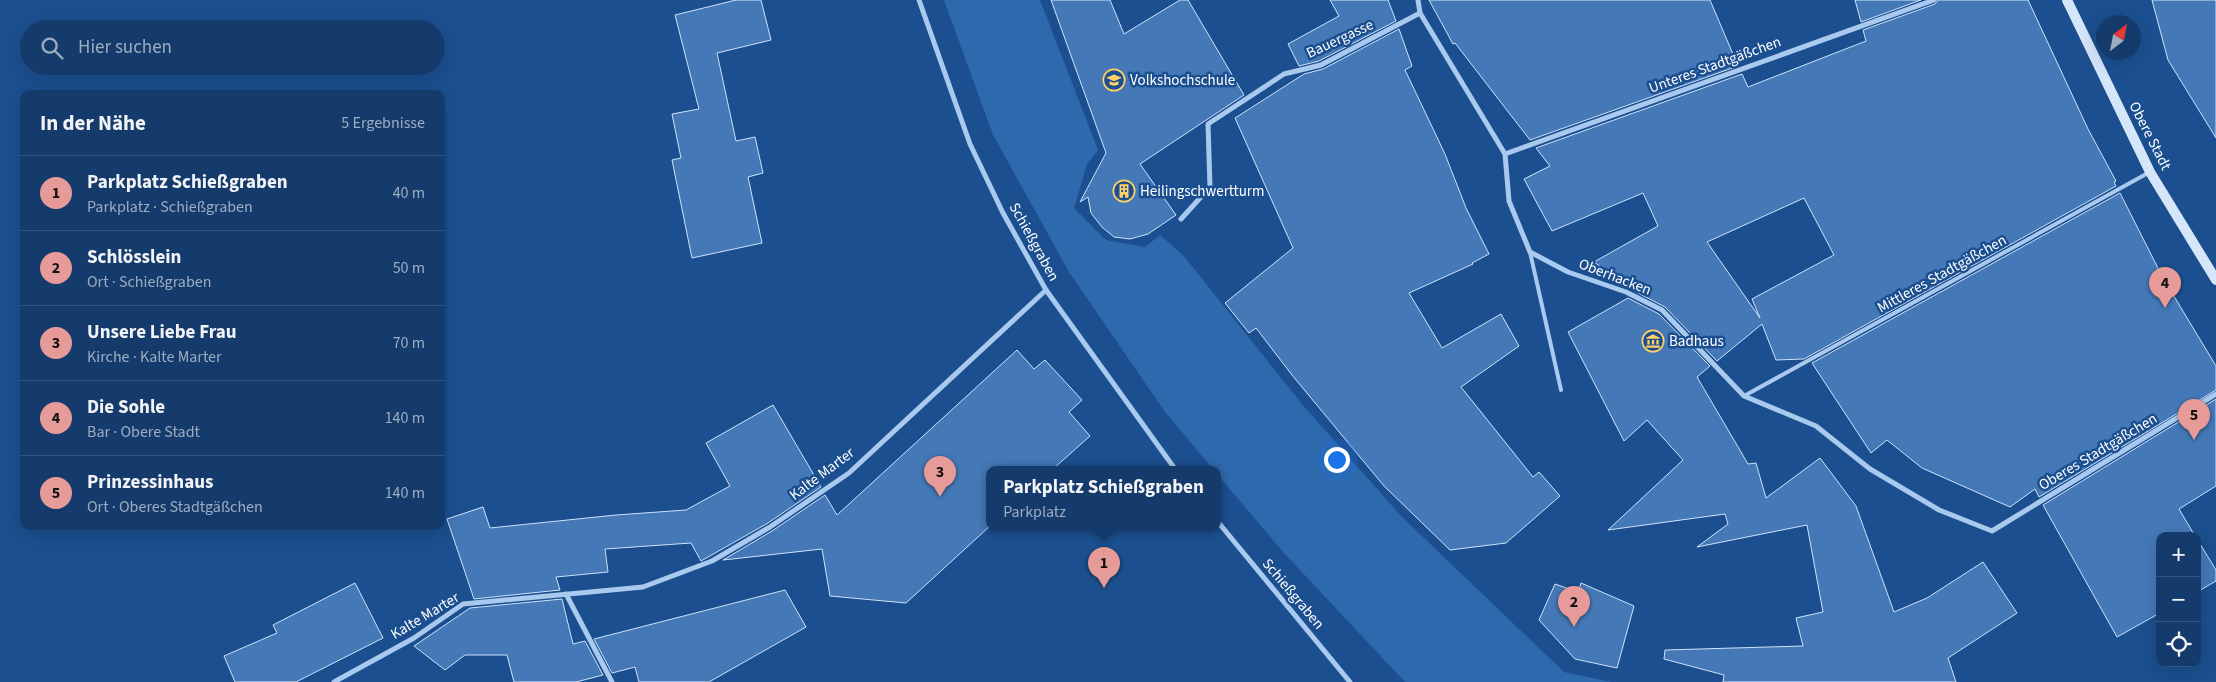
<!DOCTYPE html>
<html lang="de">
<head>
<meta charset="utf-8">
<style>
	:root { --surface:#143b6b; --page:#1d4271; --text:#f1f3f6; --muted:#9dadc1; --line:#33557e; --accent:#e69b98 }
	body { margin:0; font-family:"Source Sans 3",sans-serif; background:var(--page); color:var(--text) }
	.controls { position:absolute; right:15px; bottom:15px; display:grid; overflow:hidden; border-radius:10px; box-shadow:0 5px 20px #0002 }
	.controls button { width:45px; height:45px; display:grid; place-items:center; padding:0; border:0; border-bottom:1px solid var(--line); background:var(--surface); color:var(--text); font:25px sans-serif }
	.compass { position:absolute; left:2096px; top:15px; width:45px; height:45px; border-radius:50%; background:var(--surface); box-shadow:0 5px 20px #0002; rotate:32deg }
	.you { position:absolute; left:1336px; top:459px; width:18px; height:18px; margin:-12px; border:4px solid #fff; border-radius:50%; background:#1a73e8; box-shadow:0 0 0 8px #1a73e833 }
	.badge { display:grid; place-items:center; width:32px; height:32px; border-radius:50%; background:var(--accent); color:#111; font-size:16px; font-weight:700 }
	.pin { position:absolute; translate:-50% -41px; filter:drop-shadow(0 1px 2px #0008) }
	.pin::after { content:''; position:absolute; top:26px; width:18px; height:15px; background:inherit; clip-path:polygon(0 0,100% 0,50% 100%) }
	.popup { position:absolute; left:986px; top:466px; width:235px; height:65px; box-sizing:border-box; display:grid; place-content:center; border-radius:10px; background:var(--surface); filter:drop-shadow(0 1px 4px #0005); font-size:16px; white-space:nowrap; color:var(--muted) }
	.popup b { font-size:19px; color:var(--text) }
	.popup::after { content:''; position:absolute; left:50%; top:100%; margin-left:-10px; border:10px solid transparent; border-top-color:var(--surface) }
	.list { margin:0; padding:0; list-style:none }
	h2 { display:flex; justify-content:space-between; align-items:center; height:65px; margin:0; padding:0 20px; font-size:21px }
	h2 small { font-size:16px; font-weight:400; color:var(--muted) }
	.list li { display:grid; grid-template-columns:32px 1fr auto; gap:15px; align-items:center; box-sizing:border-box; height:75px; padding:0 20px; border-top:1px solid var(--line) }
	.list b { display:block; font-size:19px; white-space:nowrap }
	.list p { margin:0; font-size:16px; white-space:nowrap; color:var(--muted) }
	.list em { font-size:16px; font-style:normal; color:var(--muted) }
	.icon { flex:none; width:28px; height:28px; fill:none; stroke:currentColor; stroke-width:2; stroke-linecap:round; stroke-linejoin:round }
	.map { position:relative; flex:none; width:2216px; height:682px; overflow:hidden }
	.search { position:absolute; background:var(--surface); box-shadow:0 5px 20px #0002; left:20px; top:20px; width:425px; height:55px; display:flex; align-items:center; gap:12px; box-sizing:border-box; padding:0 18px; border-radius:28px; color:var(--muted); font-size:19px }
	.panel { position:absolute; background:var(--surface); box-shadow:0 5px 20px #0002; left:20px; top:90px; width:425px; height:440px; border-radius:10px }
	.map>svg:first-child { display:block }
	.green { fill:#2e69ad }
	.building { fill:#4478b7; stroke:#cfe3fa; fill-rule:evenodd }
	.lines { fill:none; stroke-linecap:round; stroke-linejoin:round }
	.lane { stroke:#a9c9ee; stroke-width:4 }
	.street { stroke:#a9c9ee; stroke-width:5 }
	.secondary { stroke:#d6e6fa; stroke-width:10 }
	.labels { text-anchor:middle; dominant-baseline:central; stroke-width:5; stroke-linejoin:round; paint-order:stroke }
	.street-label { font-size:15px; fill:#fff; stroke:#1b4f8f }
	.poi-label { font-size:15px; fill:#fff; stroke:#1b4f8f; text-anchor:start }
</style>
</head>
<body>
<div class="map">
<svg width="2216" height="682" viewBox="0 0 2216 682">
	<rect width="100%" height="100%" fill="#1b4f8f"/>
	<!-- green -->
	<path class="green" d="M944 0H1040L1098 150 1087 164 1074 208 1106 240 1145 247 1160 235 1183 255 1302 404 1401 516 1564 672 1612 682H1405L1283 552 1218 475V469H1213L1165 412 1069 272 993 135Z"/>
	<!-- building -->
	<g class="building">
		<path d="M736 0H761L771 40 717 53 736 141 755 137 763 173 748 177 762 243 692 258 672 160 681 158 672 114 699 109 675 15Z"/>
		<path d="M1051 0H1110L1124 34 1180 0H1188L1244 95 1140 164 1176 215 1148 234 1130 239 1114 237 1102 227 1091 213 1088 197 1080 202 1106 153Z"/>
		<path d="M1330 0H1388L1396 21 1319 61 1299 66 1288 44 1339 16Z"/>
		<path d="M1429 0H1710L1738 66 1530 140 1455 43 1453 44Z"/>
		<path d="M1855 0H1921L1861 22Z"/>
		<path d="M1938 0H2028L2088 129 2116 181 2114 182 2116 186 1804 359 1776 360 1762 324 1717 361 1665 307 1636 292 1594 262 1658 226 1643 193 1552 231 1524 179 1550 166 1536 148 1742 74 1748 87 1866 41 1863 30 1935 4ZM1804 198 1834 255 1752 299 1760 318 1707 242Z"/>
		<path d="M2152 0H2216V138L2168 60Z"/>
		<path d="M1399 29 1412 66 1405 70 1445 154 1466 208 1489 254 1472 263 1473 264 1409 293 1442 348 1501 314 1519 346 1461 387 1533 477 1539 472 1560 496 1506 543 1450 550 1384 486 1292 375 1256 328 1249 333 1225 303 1293 248 1235 118 1304 74 1323 69Z"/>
		<path d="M2120 193 2163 278 2216 366V390L2039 497 2035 489 2010 507 1922 468 1887 440 1871 453 1812 363Z"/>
		<path d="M1628 298 1659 314 1710 366 1697 377 1748 464 1756 463 1766 498 1820 458 1856 506 1894 612 1927 598 1983 562 2017 613 1948 658 1956 682H1723L1724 675 1664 659 1665 650 1803 646 1796 618 1823 612 1807 525 1697 547 1728 524 1725 514 1608 530 1683 460 1647 420 1624 441 1568 332Z"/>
		<path d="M1017 350 1034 369 1045 360 1082 400 1069 412 1090 436 1053 469H990V526L906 603 830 596 822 549 723 560 772 531 825 495 837 515Z"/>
		<path d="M2216 399V486L2179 509 2195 536H2160V613L2117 637 2043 505Z"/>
		<path d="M773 405 821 487 768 523 701 561 691 543 605 549 608 572 556 577 560 590 474 599 447 519 483 507 490 528 616 515 686 510 730 486 706 443Z"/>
		<path d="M2197 539 2216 570V581L2197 592Z"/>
		<path d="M355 583 383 638 296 682H235L224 656 277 633 273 625Z"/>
		<path d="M1581 583 1634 606 1617 668 1575 659 1539 620 1555 584 1578 592Z"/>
		<path d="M785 590 806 627 709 682H639L635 667 612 673 594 639Z"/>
		<path d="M562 599 573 644 585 641 603 675 576 682H514L507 655H465L445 670 414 646 470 608Z"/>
	</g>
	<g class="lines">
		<!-- lane -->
		<g class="lane">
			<path d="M1530 252 1561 390"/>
			<path d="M1744 396 2148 173"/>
		</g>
		<!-- street -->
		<g class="street">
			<path d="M919 0 970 144 1003 213 1046 290 1175 469"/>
			<path d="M1418 0 1420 13 1505 154 1509 201 1530 252 1568 272 1626 292 1662 310 1744 396 1816 426 1870 469 1939 510 1992 531 2216 394"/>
			<path d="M1505 154 1934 0"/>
			<path d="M1181 219 1210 187 1208 124 1284 74 1321 65 1420 13"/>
			<path d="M1218 522 1350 682"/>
			<path d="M566 594 612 682"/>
			<path d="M334 682 414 638 463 604 643 587 712 561 770 527 849 473 1046 290"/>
		</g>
		<!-- secondary -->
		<path class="secondary" d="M2067 0 2150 172 2216 280"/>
	</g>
	<!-- icons -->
	<defs>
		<g id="university-ring" transform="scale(1.125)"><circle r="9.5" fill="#1b4f8f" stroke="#ffd166" stroke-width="1.5"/><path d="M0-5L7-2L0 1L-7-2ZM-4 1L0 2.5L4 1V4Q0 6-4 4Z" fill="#ffd166"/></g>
		<g id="building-ring" transform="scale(1.125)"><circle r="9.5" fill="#1b4f8f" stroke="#ffd166" stroke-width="1.5"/><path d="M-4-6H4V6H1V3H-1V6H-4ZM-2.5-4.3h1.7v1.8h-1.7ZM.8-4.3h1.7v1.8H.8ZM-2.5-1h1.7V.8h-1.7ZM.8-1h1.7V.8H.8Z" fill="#ffd166"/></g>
		<g id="museum-ring" transform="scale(1.125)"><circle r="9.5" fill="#1b4f8f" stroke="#ffd166" stroke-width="1.5"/><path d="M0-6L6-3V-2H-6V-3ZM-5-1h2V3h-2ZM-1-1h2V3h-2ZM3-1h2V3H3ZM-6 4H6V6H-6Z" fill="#ffd166"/></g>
	</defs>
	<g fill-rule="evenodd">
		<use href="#university-ring" x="1114" y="80"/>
		<use href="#building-ring" x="1124" y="191"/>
		<use href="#museum-ring" x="1653" y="341"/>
	</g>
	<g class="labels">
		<!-- street labels -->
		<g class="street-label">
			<text transform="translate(1340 39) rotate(-25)">Bauergasse</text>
			<text transform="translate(1715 65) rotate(-20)">Unteres Stadtgäßchen</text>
			<text transform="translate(2150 136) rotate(63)">Obere Stadt</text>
			<text transform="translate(1034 242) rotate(61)">Schießgraben</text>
			<text transform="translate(1942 274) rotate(-29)">Mittleres Stadtgäßchen</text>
			<text transform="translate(1615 277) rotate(21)">Oberhacken</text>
			<text transform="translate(2098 452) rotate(-31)">Oberes Stadtgäßchen</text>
			<text transform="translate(822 474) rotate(-37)">Kalte Marter</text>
			<text transform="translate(1293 594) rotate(50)">Schießgraben</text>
			<text transform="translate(425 616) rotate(-31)">Kalte Marter</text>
		</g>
		<!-- poi labels -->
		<g class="poi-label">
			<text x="1130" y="80">Volkshochschule</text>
			<text x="1140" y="191">Heilingschwertturm</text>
			<text x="1669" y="341">Badhaus</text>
		</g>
	</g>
</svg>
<div class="controls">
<button>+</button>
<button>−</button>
<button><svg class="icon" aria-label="locate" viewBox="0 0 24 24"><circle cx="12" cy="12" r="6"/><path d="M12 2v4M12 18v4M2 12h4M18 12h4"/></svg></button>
</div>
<svg class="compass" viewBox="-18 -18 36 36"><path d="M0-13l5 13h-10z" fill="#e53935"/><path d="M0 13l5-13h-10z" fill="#9dadc1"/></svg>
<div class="you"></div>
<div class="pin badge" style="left:1104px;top:588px">1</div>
<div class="popup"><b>Parkplatz Schießgraben</b>Parkplatz</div>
<div class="pin badge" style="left:1574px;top:627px">2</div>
<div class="pin badge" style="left:940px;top:497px">3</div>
<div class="pin badge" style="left:2165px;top:308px">4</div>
<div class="pin badge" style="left:2194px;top:440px">5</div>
<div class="search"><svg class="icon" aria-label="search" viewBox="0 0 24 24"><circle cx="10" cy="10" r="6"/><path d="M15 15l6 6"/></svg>Hier suchen</div>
<section class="panel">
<h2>In der Nähe<small>5 Ergebnisse</small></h2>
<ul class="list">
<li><span class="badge">1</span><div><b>Parkplatz Schießgraben</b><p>Parkplatz · Schießgraben</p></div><em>40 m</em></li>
<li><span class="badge">2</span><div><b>Schlösslein</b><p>Ort · Schießgraben</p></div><em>50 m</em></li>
<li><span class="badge">3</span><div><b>Unsere Liebe Frau</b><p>Kirche · Kalte Marter</p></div><em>70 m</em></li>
<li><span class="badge">4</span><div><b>Die Sohle</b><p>Bar · Obere Stadt</p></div><em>140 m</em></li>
<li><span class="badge">5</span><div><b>Prinzessinhaus</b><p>Ort · Oberes Stadtgäßchen</p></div><em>140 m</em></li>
</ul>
</section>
</div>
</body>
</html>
